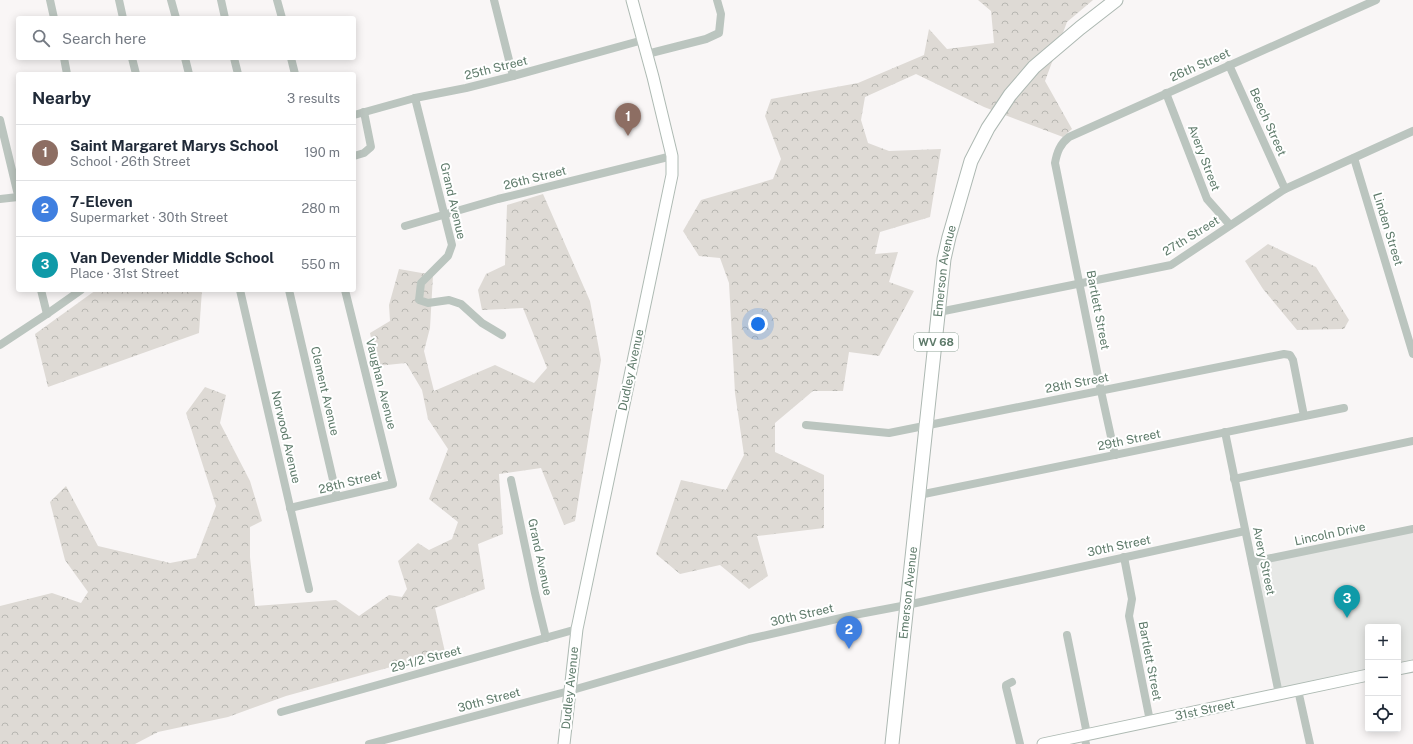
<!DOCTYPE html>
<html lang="en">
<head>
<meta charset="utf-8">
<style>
	:root { --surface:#fff; --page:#f6f6f7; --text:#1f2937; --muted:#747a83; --line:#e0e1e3; --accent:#d93025 }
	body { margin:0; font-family:"Public Sans",sans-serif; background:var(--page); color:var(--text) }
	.controls { position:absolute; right:12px; bottom:12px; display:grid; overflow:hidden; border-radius:4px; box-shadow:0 2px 10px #0003 }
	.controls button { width:36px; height:36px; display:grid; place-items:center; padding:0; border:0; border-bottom:1px solid var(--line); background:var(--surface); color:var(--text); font:20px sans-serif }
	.you { position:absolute; left:758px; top:324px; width:14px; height:14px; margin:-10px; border:3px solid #fff; border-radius:50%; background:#1a73e8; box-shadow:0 0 0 6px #1a73e833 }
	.badge { display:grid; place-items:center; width:26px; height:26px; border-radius:50%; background:var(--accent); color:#fff; font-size:13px; font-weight:700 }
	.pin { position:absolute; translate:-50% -33px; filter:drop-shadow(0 1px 2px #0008) }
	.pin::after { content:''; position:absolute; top:21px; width:14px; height:12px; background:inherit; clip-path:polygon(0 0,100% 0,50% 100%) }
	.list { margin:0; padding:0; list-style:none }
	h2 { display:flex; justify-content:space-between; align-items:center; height:52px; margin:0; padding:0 16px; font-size:17px }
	h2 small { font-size:13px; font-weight:400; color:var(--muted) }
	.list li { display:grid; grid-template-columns:26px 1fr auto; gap:12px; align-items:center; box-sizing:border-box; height:56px; padding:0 16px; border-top:1px solid var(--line) }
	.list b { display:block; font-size:15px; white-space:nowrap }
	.list p { margin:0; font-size:13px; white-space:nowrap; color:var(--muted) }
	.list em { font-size:13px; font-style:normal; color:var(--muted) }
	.icon { flex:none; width:22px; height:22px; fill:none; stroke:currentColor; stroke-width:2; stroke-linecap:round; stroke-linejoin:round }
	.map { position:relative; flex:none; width:1413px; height:744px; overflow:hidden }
	.search { position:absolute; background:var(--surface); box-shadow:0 2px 10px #0003; left:16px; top:16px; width:340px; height:44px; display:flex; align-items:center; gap:10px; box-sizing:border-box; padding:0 14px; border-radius:4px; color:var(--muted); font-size:15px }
	.panel { position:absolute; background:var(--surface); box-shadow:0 2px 10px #0003; left:16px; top:72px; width:340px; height:220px; border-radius:4px }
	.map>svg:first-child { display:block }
	.built { fill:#e7e8e6 }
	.forest { fill:url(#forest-crowns) }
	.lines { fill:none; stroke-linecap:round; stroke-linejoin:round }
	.secondary-casing { stroke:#aebab3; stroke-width:13 }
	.primary-casing { stroke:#adb8b2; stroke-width:15 }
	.street { stroke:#bbc5bf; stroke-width:8 }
	.secondary { stroke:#fff; stroke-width:11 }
	.primary { stroke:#fff; stroke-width:13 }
	.labels { text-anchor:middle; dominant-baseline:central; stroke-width:4; stroke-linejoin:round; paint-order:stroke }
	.shield { fill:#fff; stroke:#8fa397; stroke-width:1 }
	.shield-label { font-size:11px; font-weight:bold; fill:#5f7b6b }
	.street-label { font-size:12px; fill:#5f7b6b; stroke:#fff }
</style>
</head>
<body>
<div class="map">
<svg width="1413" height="744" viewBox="0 0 1413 744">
	<defs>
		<pattern id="forest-crowns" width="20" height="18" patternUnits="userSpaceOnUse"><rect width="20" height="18" fill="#dedad5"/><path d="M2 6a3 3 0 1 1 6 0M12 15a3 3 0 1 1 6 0" fill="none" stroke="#b7b6b1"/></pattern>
	</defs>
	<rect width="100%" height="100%" fill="#f9f6f6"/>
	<!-- built -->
	<path class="built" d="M1413 529V666L1398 669V627H1368V675L1279 694 1252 562Z"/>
	<!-- forest -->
	<g class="forest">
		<path d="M978 0H1093L1067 22 1045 81 1072 129 1063 137 984 107 916 74 865 97 861 120 868 143 889 151 941 149 930 217 880 232 875 254 898 252 889 282 914 291 879 356 849 352 843 391H813L775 423V452L824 475V528L757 536 768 576 749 589 720 565 680 574 656 554 681 480 726 490 744 455 735 393 729 283 720 258 699 256 683 231 701 200 773 179 781 159 765 116 771 99 858 83 924 55 929 29 947 49 994 43 991 11Z"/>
		<path d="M543 194 590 301 601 360 575 521 564 525 541 468 499 474 503 534 478 544 485 589 435 608 445 652 286 696 228 717 158 732 135 744H0V606L52 593 81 603 88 592 65 560 50 502 66 486 98 546 170 563 196 558 216 506 186 413 205 387 226 395 220 423 250 481 262 521 250 527V557L255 606 336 600 359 616 389 595 402 597 407 589 398 561 418 543 429 550 452 539 458 522 429 499 448 449 428 419 422 390 406 363 377 366 370 333 390 321 389 305 399 269 433 275 430 328 424 351 434 391 495 365 534 383 547 368 523 308 482 310 478 290 486 274 505 265 507 205Z"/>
		<path d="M1268 244 1316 267 1349 320 1344 329 1297 330 1263 289 1245 261Z"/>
		<path d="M96 290H202L199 333 48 387 35 334Z"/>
	</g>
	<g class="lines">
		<!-- secondary casing -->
		<g class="secondary-casing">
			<g id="secondary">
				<path d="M1398 669 1413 666"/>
				<path d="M564 744 577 629 672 175V156L653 77 632 0"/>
				<path d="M1043 744 1368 675"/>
			</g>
		</g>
		<!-- primary casing -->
		<g class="primary-casing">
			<g id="primary">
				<path id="s1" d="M892 744 944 259 949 237 971 161 988 128 1010 95 1034 67 1080 28 1116 0"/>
			</g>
		</g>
		<!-- street -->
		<g class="street">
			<path d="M50 0 54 18"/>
			<path d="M119 0 123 18"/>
			<path d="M171 0 176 18"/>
			<path d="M221 0 225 18"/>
			<path d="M277 0 282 18"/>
			<path d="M494 0 513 76"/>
			<path d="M647 54 706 39 719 33 721 14 717 0"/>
			<path d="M64 58 67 74"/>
			<path d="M132 58 136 74"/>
			<path d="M185 58 189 74"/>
			<path d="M234 58 238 74"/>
			<path d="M291 58 295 74"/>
			<path d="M1229 65 1285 189"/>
			<path d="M1166 93 1207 199 1230 225"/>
			<path d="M415 98 452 245 448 256 421 283 419 300 428 303 449 300 461 304 482 323 502 335"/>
			<path d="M354 115 415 98 466 88 513 76 643 40"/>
			<path d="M0 120 18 195"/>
			<path d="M354 156 364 153 371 147 364 112"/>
			<path d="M1354 158 1413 354"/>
			<path d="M0 199 18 197"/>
			<path d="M405 226 498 199 672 156"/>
			<path d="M41 290 47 314"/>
			<path d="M240 290 309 589"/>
			<path d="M289 290 337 497"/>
			<path d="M939 312 1171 265 1285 189 1413 131"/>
			<path d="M0 345 47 314 81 290"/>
			<path d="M806 425 889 433 1284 354 1290 355 1293 360 1304 416"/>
			<path d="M1225 432 1279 694"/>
			<path d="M1115 455 1101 391 1055 163C1057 152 1060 144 1069 137L1376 0"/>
			<path d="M1234 479 1413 441"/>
			<path d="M511 480 535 593 546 638"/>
			<path d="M919 495 1344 408"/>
			<path d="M290 508 393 484 345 290"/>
			<path d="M1124 557 1132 599 1129 616 1150 721"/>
			<path d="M1252 562 1413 529"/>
			<path d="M1067 635 1086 729 1084 735 1086 744"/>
			<path d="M1012 682 1006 685V687L1020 744"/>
			<path d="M1298 690 1310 744"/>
			<path d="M281 712 577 629"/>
			<path d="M369 744 569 691 749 639 854 615 907 605 1245 531"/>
		</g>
		<!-- secondary -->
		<use href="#secondary" class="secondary"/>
		<!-- primary -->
		<use href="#primary" class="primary"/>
	</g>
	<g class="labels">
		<!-- shield labels -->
		<rect class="shield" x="914" y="333" width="44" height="18" rx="3"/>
		<g class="shield-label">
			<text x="936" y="342">WV 68</text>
		</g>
		<!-- street labels -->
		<g class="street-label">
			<text transform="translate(1200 65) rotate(-24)">26th Street</text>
			<text transform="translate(496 68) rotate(-14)">25th Street</text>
			<text transform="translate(1268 122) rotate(66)">Beech Street</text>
			<text transform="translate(1204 158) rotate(69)">Avery Street</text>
			<text transform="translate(535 178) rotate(-14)">26th Street</text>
			<text transform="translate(453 201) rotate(77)">Grand Avenue</text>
			<text transform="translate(1388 229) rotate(73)">Linden Street</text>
			<text transform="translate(1191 236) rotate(-32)">27th Street</text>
			<text stroke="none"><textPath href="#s1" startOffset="476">Emerson Avenue</textPath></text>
			<text transform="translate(1098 310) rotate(79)">Bartlett Street</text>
			<text transform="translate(631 370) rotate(-78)">Dudley Avenue</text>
			<text transform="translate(1077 383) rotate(-11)">28th Street</text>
			<text transform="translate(381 384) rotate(76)">Vaughan Avenue</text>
			<text transform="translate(325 391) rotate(77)">Clement Avenue</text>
			<text transform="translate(286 437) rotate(77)">Norwood Avenue</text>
			<text transform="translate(1129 440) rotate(-12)">29th Street</text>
			<text transform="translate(350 482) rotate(-14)">28th Street</text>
			<text transform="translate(1330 534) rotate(-12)">Lincoln Drive</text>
			<text transform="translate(1119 546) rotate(-12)">30th Street</text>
			<text transform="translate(540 557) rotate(78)">Grand Avenue</text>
			<text transform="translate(1264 561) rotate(78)">Avery Street</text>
			<text stroke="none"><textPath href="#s1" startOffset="152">Emerson Avenue</textPath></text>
			<text transform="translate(802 615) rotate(-13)">30th Street</text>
			<text transform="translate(426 659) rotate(-15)">29-1/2 Street</text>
			<text transform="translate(1150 661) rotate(79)">Bartlett Street</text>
			<text transform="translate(570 688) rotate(-84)">Dudley Avenue</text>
			<text transform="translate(489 700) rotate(-15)">30th Street</text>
			<text transform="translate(1205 710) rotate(-12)">31st Street</text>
		</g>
	</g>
</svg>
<div class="controls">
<button>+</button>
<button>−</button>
<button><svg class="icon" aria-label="locate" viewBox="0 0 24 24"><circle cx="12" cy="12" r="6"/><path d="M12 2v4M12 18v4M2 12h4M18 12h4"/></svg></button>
</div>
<div class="you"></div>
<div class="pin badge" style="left:628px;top:136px;background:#8d6e63">1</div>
<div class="pin badge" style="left:849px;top:649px;background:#3f7fe0">2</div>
<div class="pin badge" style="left:1347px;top:618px;background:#0f9aa8">3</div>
<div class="search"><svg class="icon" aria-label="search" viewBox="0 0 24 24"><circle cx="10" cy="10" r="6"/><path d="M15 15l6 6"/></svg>Search here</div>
<section class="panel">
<h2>Nearby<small>3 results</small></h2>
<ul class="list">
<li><span class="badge" style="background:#8d6e63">1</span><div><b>Saint Margaret Marys School</b><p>School · 26th Street</p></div><em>190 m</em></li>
<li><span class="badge" style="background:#3f7fe0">2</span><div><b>7-Eleven</b><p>Supermarket · 30th Street</p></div><em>280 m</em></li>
<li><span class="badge" style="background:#0f9aa8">3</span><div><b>Van Devender Middle School</b><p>Place · 31st Street</p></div><em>550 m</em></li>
</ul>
</section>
</div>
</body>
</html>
